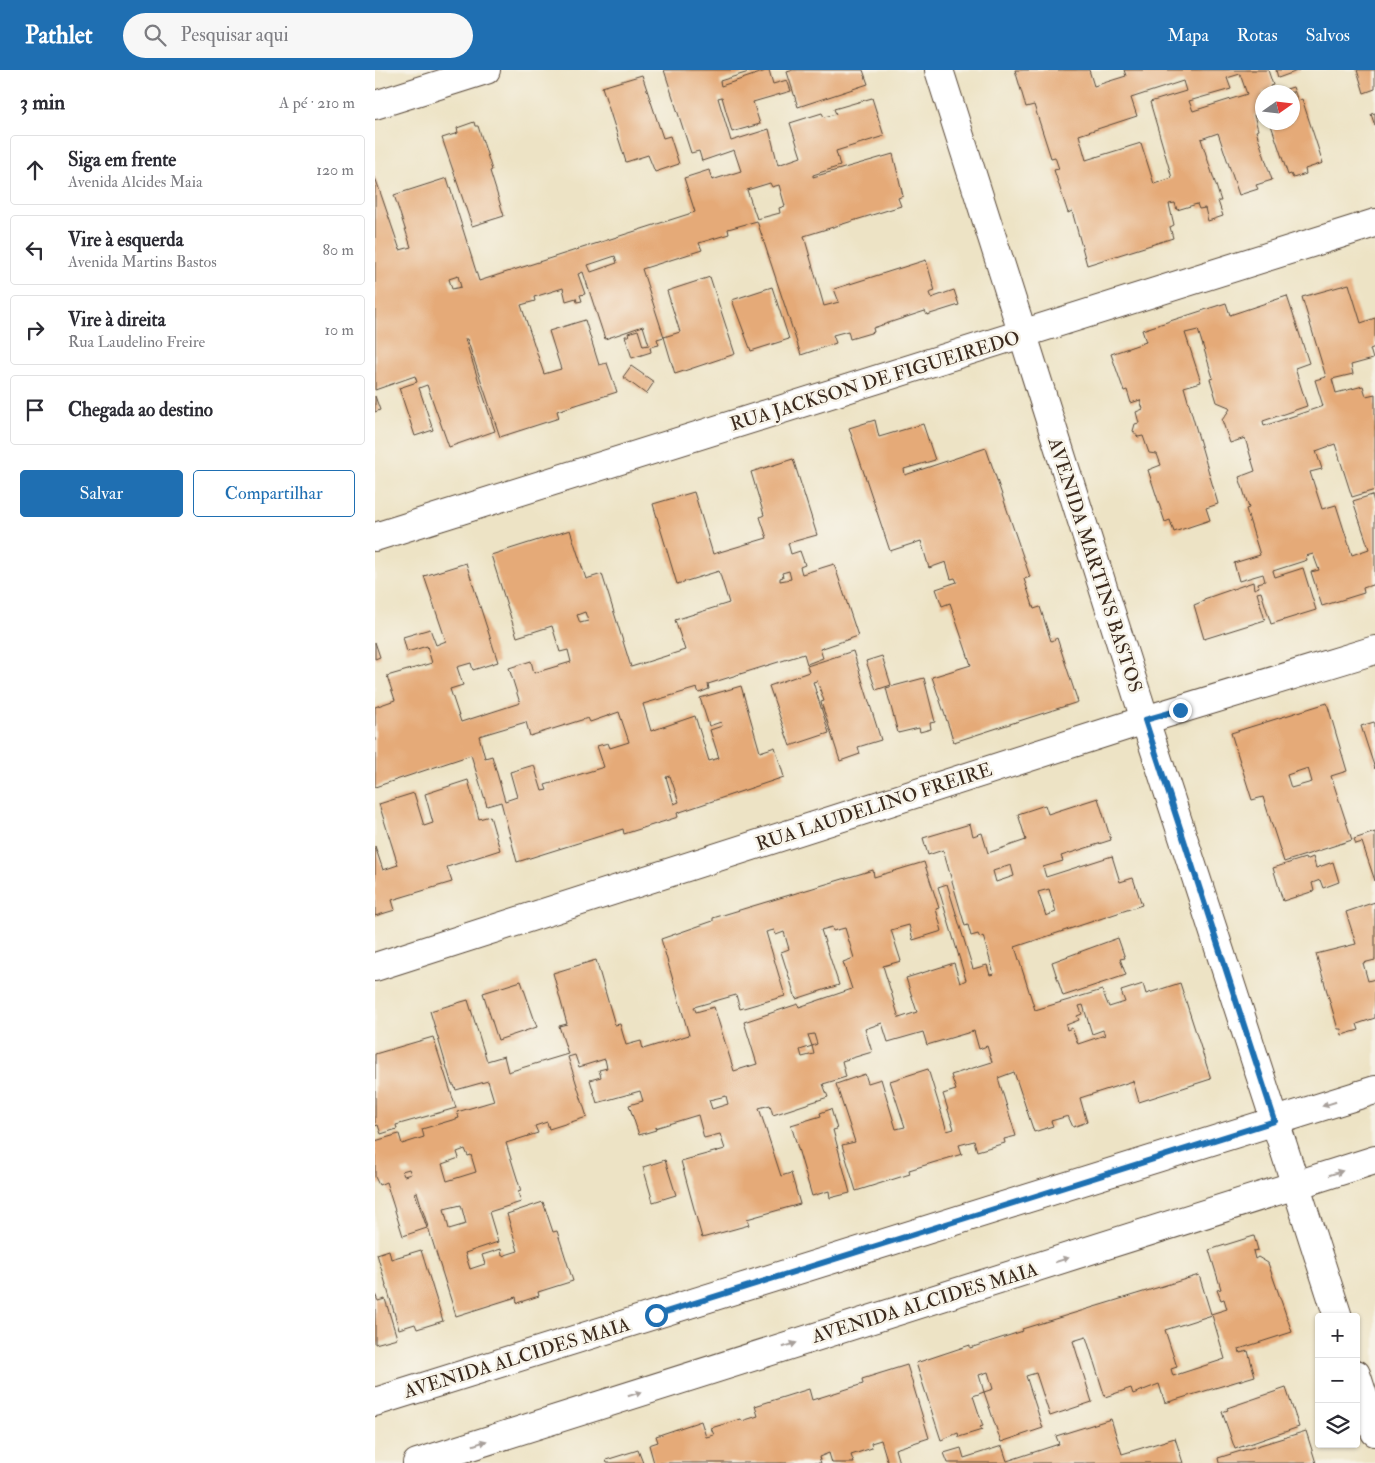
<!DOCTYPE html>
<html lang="pt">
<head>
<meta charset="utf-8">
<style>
	:root { --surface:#fff; --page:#f7f7f7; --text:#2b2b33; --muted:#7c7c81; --line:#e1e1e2; --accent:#1f6fb2 }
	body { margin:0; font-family:"IM FELL Double Pica",serif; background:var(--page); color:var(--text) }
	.controls { position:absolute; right:15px; bottom:15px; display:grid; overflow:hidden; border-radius:5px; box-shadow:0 1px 4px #0004 }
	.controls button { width:45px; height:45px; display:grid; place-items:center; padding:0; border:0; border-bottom:1px solid var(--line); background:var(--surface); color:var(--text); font:25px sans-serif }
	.compass { position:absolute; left:880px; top:15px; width:45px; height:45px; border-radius:50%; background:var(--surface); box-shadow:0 1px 4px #0004; rotate:76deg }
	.stop { position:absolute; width:15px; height:15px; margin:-11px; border:4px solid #1f6fb2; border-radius:50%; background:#fff }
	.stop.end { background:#1f6fb2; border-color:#fff; box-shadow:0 1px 5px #0008 }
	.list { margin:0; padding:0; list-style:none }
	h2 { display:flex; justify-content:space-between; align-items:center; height:65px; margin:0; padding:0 20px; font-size:21px }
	h2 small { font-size:16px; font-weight:400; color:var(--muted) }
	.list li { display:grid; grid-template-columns:32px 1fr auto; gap:15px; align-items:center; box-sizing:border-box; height:70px; margin:0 10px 10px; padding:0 10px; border:1px solid var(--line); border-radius:5px }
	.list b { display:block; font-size:19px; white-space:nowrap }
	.list p { margin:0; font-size:16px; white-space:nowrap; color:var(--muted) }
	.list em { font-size:16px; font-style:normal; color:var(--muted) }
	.actions { display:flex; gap:10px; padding:15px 20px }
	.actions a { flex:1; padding:11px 0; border:1px solid var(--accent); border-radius:5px; text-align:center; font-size:18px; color:var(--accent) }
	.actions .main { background:var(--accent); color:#fff }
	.icon { flex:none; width:28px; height:28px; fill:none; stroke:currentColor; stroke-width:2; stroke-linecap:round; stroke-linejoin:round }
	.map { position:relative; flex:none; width:1000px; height:1393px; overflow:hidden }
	header { display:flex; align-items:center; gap:30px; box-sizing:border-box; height:70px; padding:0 25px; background:var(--accent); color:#fff }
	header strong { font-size:24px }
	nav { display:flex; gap:28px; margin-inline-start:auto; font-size:18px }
	.search { width:350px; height:45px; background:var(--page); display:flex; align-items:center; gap:12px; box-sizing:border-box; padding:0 18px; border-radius:28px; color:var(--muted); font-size:19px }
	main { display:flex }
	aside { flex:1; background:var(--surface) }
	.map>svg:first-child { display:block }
	.building { fill:#e5aa78; fill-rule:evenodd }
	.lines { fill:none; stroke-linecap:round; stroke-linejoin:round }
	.minor-casing { stroke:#564637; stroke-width:30 }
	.tertiary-casing { stroke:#564637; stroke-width:30 }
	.minor { stroke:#fff; stroke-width:28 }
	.tertiary { stroke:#fff; stroke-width:28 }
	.oneway { fill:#a79f9a }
	.route { stroke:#1f6fb2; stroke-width:6 }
	.labels { text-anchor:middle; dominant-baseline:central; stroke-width:5; stroke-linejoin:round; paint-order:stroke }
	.street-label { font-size:19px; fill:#3b2a1e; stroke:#f7f3e8 }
</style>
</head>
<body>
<header>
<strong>Pathlet</strong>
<div class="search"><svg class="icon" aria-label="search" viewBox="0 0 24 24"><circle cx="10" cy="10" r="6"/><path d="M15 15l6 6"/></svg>Pesquisar aqui</div>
<nav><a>Mapa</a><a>Rotas</a><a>Salvos</a></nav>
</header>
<main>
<aside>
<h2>3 min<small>A pé · 210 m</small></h2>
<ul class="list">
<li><svg class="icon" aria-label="ahead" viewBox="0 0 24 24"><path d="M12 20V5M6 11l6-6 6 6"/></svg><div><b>Siga em frente</b><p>Avenida Alcides Maia</p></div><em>120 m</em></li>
<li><svg class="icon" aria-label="left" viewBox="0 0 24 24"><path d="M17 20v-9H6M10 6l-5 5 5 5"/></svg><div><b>Vire à esquerda</b><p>Avenida Martins Bastos</p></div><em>80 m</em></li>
<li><svg class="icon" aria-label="right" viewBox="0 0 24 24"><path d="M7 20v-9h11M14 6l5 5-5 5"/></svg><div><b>Vire à direita</b><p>Rua Laudelino Freire</p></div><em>10 m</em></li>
<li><svg class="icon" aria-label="arrive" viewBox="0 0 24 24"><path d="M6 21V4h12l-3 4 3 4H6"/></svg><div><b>Chegada ao destino</b></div></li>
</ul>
<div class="actions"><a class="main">Salvar</a><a>Compartilhar</a></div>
</aside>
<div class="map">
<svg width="1000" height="1393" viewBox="0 0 1000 1393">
	<rect width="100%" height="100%" fill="#f7f3e8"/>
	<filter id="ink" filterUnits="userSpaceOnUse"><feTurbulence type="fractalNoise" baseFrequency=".02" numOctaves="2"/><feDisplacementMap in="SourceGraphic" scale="10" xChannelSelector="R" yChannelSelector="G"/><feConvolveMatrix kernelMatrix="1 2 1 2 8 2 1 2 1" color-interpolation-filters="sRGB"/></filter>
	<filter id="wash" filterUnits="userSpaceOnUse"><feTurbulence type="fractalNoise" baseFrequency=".0096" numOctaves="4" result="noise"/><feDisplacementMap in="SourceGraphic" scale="20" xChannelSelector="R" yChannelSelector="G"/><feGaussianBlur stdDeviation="1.12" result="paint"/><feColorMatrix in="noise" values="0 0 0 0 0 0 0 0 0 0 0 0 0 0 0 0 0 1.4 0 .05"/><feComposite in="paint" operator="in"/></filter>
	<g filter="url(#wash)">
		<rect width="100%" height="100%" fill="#ede3c5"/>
		<g id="blocks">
			<!-- building -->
			<g class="building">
				<path d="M289 0H380L345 11 346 16 394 0 398 14 412 10 416 21 378 32 385 54 357 62 347 27 343 28 356 71 394 59 403 95 426 87 415 53 447 43 449 47 461 44 459 39 497 28 509 66 461 81 465 96 438 105V107L518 84 528 126 523 128 526 136 429 166 449 236 464 232 459 219 551 190 560 221 554 223 556 228 579 220 584 235 552 245 550 241 498 258 499 262 475 269 473 261 458 265 461 273 426 285 382 151 353 159 354 164 324 173 327 180 267 199 289 267 305 262 292 221 335 207 360 284 300 304 289 267 282 269 284 275 275 277 276 282 257 288 250 266H254L253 263 263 260 268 276 274 275 268 256 230 269 208 202 203 204 210 224 205 225 207 231 202 232 201 228 191 231 188 218 159 227 160 231 146 235 169 304 186 299 174 261 210 250 224 295 232 293 242 322 182 341 184 348 125 367 92 269H90L120 361 74 377 52 315 44 318 58 360 40 366 24 318 42 312 40 306 0 320V107L25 180 36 177 19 125 72 108 104 211 320 142 309 108 334 100 337 110 366 101 359 80 327 91 324 81 316 83ZM395 113 397 117 404 115 410 136 404 138 405 143 382 149 372 120ZM240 186 242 193 216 202 213 195ZM83 206 86 217 77 219 74 209Z"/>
				<path d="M418 0H488L493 14 423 37 412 2Z"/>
				<path d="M640 0H714L719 16 751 6 749 0H893L898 15 895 16 897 22H888V42L879 45 883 60 881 61 897 110 881 115 883 119 864 125 843 63 826 69 846 131H843L848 146 833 151 830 138 824 139 822 134 802 140 800 133 794 134 799 155 795 157 798 168 712 195 697 141 693 143 679 100 684 99 680 87 676 88 659 35 651 37ZM865 4 872 24 818 41 814 31 856 19 852 8ZM808 11 811 21 775 32 797 108 779 114 766 73 711 90 704 65 762 46 756 28Z"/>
				<path d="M901 0H925L903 8Z"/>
				<path d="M982 0H1000V19L989 23Z"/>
				<path d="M267 5 288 68 295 66 304 94 280 102 273 85 251 92 227 17Z"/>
				<path d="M918 17 923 31 927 29 948 93 930 99 931 104 918 108 916 104 913 105 895 52H918V22H902Z"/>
				<path d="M1000 43V56L996 44Z"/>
				<path d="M99 52 100 56H103L117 100 115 101 129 146 97 156 67 68 83 63 82 58Z"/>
				<path d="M974 214 986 253 1000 248V277L995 279 998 289 976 295 978 304 957 309 961 323 988 316 991 326 1000 324V420L977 427 960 374 941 381 947 399 935 402 947 439 961 435 977 485 994 479 978 431 997 425 1000 436V514L988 518 989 523 947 536 936 502 944 500 938 484 931 486 932 490 898 501 900 507 928 498 941 540 896 554 886 522 882 523 890 550 829 569 819 535 829 531V529L878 512 879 519 884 517 883 513 890 511 888 504 864 511 859 493 885 485 871 439 874 438 864 407 880 401 870 368 855 373 847 350 855 339 854 337 842 332 835 309 838 308 823 260 810 263 826 312 809 317 843 434 831 438 835 450 799 462 795 450 790 452 773 400 786 395 782 384 774 383 768 366 763 367 758 361 760 354 764 353 761 342 768 339 765 330 756 333 752 320 749 321 736 284 771 272 767 260 851 233 855 245 912 226 934 293 920 298 932 336 888 351 889 356 948 336 940 310 951 307 927 227Z"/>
				<path d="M397 217 414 269 376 281 357 230Z"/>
				<path d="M256 296 279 312 271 324 248 307Z"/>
				<path d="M0 326 5 340 0 342Z"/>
				<path d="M500 350 504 367 548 354 560 390 529 399 530 405 611 378 655 507 649 509 659 539 665 537 676 571 682 568 703 632 579 672 557 607 596 595 575 533 567 536 561 519 582 512 580 508 576 509 571 492 554 498 546 471 515 481 474 358Z"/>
				<path d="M418 389 442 465 413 473 416 484 425 481 430 495 425 497 427 504 459 494 483 566 445 579 448 588 432 594 429 584 333 614 334 619 324 623 322 618 268 634 276 661 320 646 334 691 344 688 335 660 347 656 346 652 334 656 325 628 366 616 385 682 400 677 409 707 302 743 303 747 249 764 248 759 142 792 126 732 112 736 96 685 0 717V637L20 630 12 606 57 593 52 576 32 582 28 567 55 559 61 575 71 571 49 506 91 493 123 592 98 600 96 593 82 597 88 615 75 619 86 652 145 633 134 598 156 591 159 603 196 592 193 580 185 582 177 556 142 567 116 485 195 460 211 509 227 504 256 597 310 580 300 550 354 533 344 501 302 514 278 434 319 422 338 484 392 468 385 447 389 445 376 402ZM414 501 416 509 405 511V508L408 507 407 503ZM210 542 213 551 205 553 202 545ZM244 642 254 672 235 678 233 673 222 676 229 697 170 715 172 720 167 721 159 695 135 702 142 727 130 731 117 686 110 688 104 666 151 652 155 666 213 648 215 652ZM295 706 304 732 299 734 291 707Z"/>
				<path d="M0 572 5 587 0 589Z"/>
				<path d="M478 581 506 670 483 677 485 684 465 691 446 632 449 631 442 611 438 612 454 663 415 676 394 616 434 602 432 596Z"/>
				<path d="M507 586 516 615 501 620 491 591Z"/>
				<path d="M549 608 560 652 555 653 556 659 545 662 544 658 523 663 511 618Z"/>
				<path d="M952 633 972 701 956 706 977 770 909 792 888 727 877 730 856 663ZM933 698 937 712 916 718 912 705Z"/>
				<path d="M999 652 1000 654V699L986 656Z"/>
				<path d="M93 710 104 749 115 746 125 780 72 797 77 812 17 830 20 840 0 846V776L8 800 23 795 4 734 39 723 49 756 58 753 50 724Z"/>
				<path d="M723 728 736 770 686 786 688 791 668 797 671 807 737 786 745 812 758 808 767 835 640 877 660 940 727 920 734 937 750 932 746 921 768 914 771 924 805 913 836 1009 764 1032 758 1011 705 1028 712 1052 698 1057 693 1046 676 1051 678 1056 659 1062 639 1002 623 1008 641 1066 629 1069 630 1073 602 1081 599 1071 584 1075 587 1084 534 1100 535 1104 481 1121 467 1075 480 1072 461 1014 490 1004 493 1013 506 1009 521 1059 530 1057 515 1011 553 999 572 1061 579 1059 568 1024 581 1020 576 1005 617 992 612 976 604 979 599 961 552 975 548 962 513 972 507 953 490 959 497 982 467 991 471 1007 448 1014 453 1027 398 1045 395 1035 384 1038 406 1106 416 1103 425 1134 372 1149 374 1155 327 1168 306 1091 350 1079 345 1064 329 1068 323 1045 280 1058 281 1060 264 1065 254 1035 268 1031 265 1021 222 1033 215 1010 226 1007 224 1000 232 998 230 989 204 997 200 985 193 987 212 1047 174 1059 172 1052 160 1056 163 1063 131 1073 146 1121 143 1122 146 1132 114 1142 123 1172 90 1183 95 1199 110 1194 107 1185 126 1179 127 1186 143 1181 132 1144 168 1132 178 1162 182 1161 198 1211 163 1222 164 1226 142 1233 141 1227 81 1246 42 1122 40 1123 52 1158 28 1166 11 1112 4 1115 0 1107V1071L24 1064 27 1074 49 1067 47 1059 84 1048 82 1042 119 1031 113 1011 81 1020 79 1015H77L55 941 93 930 112 991 129 986 133 1002 193 984 184 956 192 954 178 903 221 890 240 955 245 954 251 975 266 971 268 979 314 965 286 869 338 851V848L498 800 499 807 549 792 564 838 561 839 567 861 538 870 534 855 516 860 526 891 508 896 524 948 542 942 531 908 579 893 585 913 591 910 563 817 572 814 598 899 612 895 615 905 619 904 608 866 605 868 603 864 596 866 593 855 590 856 568 780 553 785 548 768 595 754 598 766 607 763 613 783 651 770 643 744 670 735 673 744ZM636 795 639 806 621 812 618 801ZM674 819 681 842 671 846 663 822ZM457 857 458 861 470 858 479 888 468 892 477 919 424 937 423 934 369 952 382 994 359 1001 339 937 321 942 319 937 361 925 365 939 410 926 391 862 399 860 401 865 409 862 414 879 406 882 421 929 464 915 446 860ZM708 935 717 964 728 960 730 965 703 974 697 958 692 960 691 955 704 950 702 946 707 944 704 936ZM439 964 442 974 437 976 439 984 427 987 425 980 437 976 433 965ZM351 1026 353 1034 337 1039 334 1030ZM90 1079 93 1086 96 1085 101 1102 72 1111 67 1094 84 1088 82 1082ZM34 1099 36 1104 29 1106 27 1101ZM86 1135 91 1154 74 1159 69 1139Z"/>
				<path d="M1000 762V811L987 772 981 774 979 769Z"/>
				<path d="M938 787 941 798 958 792 964 812 948 818 945 810 937 813 939 821 908 831 898 798 930 788 931 790Z"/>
				<path d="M1000 832V890L988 893 993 911 1000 909V948L982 954 984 960 967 965 966 959H963L941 884 981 874 971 842Z"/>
				<path d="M743 868 750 888 745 889 751 905 688 926 677 892Z"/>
				<path d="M146 911 162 957 123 970 108 923Z"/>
				<path d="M58 967 81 1038 21 1055 22 1059 6 1064 3 1055 0 1056V984Z"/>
				<path d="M456 1039 462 1059 458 1060 475 1123 455 1128 454 1121 437 1126 416 1055 446 1046 445 1043Z"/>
				<path d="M290 1090 301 1125 278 1132 268 1097Z"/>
				<path d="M879 1166 883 1180 878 1181 880 1189 883 1187 893 1193 917 1262 864 1279 865 1283 873 1281 880 1306 790 1333 784 1314 758 1324 756 1318 730 1327 711 1267 698 1271 717 1332 675 1346 661 1303 651 1306 668 1358 626 1372 609 1322 618 1319 613 1302 604 1305 609 1322 598 1326 608 1356 605 1357 607 1360 584 1367 583 1363 566 1370 541 1293 595 1275V1278L648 1261 647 1259 824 1205 836 1244 852 1239 849 1229 846 1230 842 1220 846 1219 834 1180ZM837 1245 850 1289 798 1306 796 1299 802 1297 790 1260Z"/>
				<path d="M14 1180 16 1189 46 1180 68 1251 42 1259 40 1254 24 1259 2 1184Z"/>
				<path d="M0 1224 3 1231 10 1229 22 1268 0 1274Z"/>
				<path d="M532 1295 554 1368 520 1379 524 1393H513L506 1370 496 1373 497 1378 476 1385 479 1393H457L454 1383 444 1387 446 1393H279L274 1375 283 1372 281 1366 326 1351 331 1367 339 1365 336 1358 366 1349 367 1351 383 1346 380 1336 434 1319 437 1330 488 1314 487 1309Z"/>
				<path d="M911 1318 924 1357 860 1379 847 1342 853 1340 852 1338Z"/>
				<path d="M736 1349 747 1384 800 1368 808 1393H573L569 1383 586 1378 589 1388 627 1376 632 1391 684 1374 681 1366Z"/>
				<path d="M931 1361 941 1393H844L843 1388Z"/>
				<path d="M263 1380 268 1393H232L231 1390Z"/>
			</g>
		</g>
	</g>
	<g filter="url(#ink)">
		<use href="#blocks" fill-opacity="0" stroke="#564637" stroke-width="1"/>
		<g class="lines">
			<!-- minor casing -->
			<g class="minor-casing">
				<g id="minor">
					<path d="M0 35 111 0"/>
					<path d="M0 467 1000 153"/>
					<path d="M0 897 770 650 1000 580"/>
					<path d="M921 1116 963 1247"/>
					<path d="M981 1304 1000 1362"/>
				</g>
			</g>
			<!-- tertiary casing -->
			<g class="tertiary-casing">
				<g id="tertiary">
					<path d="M564 0 770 650 921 1116"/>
					<path d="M0 1332 1000 1020"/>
					<path d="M42 1393 1000 1090"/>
				</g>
			</g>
			<!-- minor -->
			<use href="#minor" class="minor"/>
			<!-- tertiary -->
			<use href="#tertiary" class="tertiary"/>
		</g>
		<!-- one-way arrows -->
		<defs><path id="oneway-solid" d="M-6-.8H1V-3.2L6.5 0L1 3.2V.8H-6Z" transform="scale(1.25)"/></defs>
		<g class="oneway">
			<use href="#oneway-solid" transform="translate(954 1034) rotate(162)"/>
			<use href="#oneway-solid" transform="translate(961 1103) rotate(-18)"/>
			<use href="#oneway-solid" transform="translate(687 1190) rotate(-17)"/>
			<use href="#oneway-solid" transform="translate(415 1275) rotate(-17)"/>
			<use href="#oneway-solid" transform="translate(260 1324) rotate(-17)"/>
			<use href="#oneway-solid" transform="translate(105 1373) rotate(-17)"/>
		</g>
	</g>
	<g class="lines" filter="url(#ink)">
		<!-- route -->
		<path class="route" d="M281 1245 900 1051 770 650 805 640"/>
	</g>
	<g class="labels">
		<!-- street labels -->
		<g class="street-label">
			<text transform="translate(500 311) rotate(-17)">RUA JACKSON DE FIGUEIREDO</text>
			<text transform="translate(720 495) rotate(72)">AVENIDA MARTINS BASTOS</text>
			<text transform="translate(499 737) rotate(-18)">RUA LAUDELINO FREIRE</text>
			<text transform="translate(550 1233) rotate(-17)">AVENIDA ALCIDES MAIA</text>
			<text transform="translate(142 1288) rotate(-17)">AVENIDA ALCIDES MAIA</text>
		</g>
	</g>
</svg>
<div class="controls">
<button>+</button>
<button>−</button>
<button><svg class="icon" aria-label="layers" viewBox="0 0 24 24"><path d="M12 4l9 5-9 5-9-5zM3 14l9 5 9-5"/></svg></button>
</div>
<svg class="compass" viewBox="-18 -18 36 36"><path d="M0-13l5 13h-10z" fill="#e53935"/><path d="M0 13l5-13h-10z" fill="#7c7c81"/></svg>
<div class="stop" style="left:281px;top:1245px"></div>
<div class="stop end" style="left:805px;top:640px"></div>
</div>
</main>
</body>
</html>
